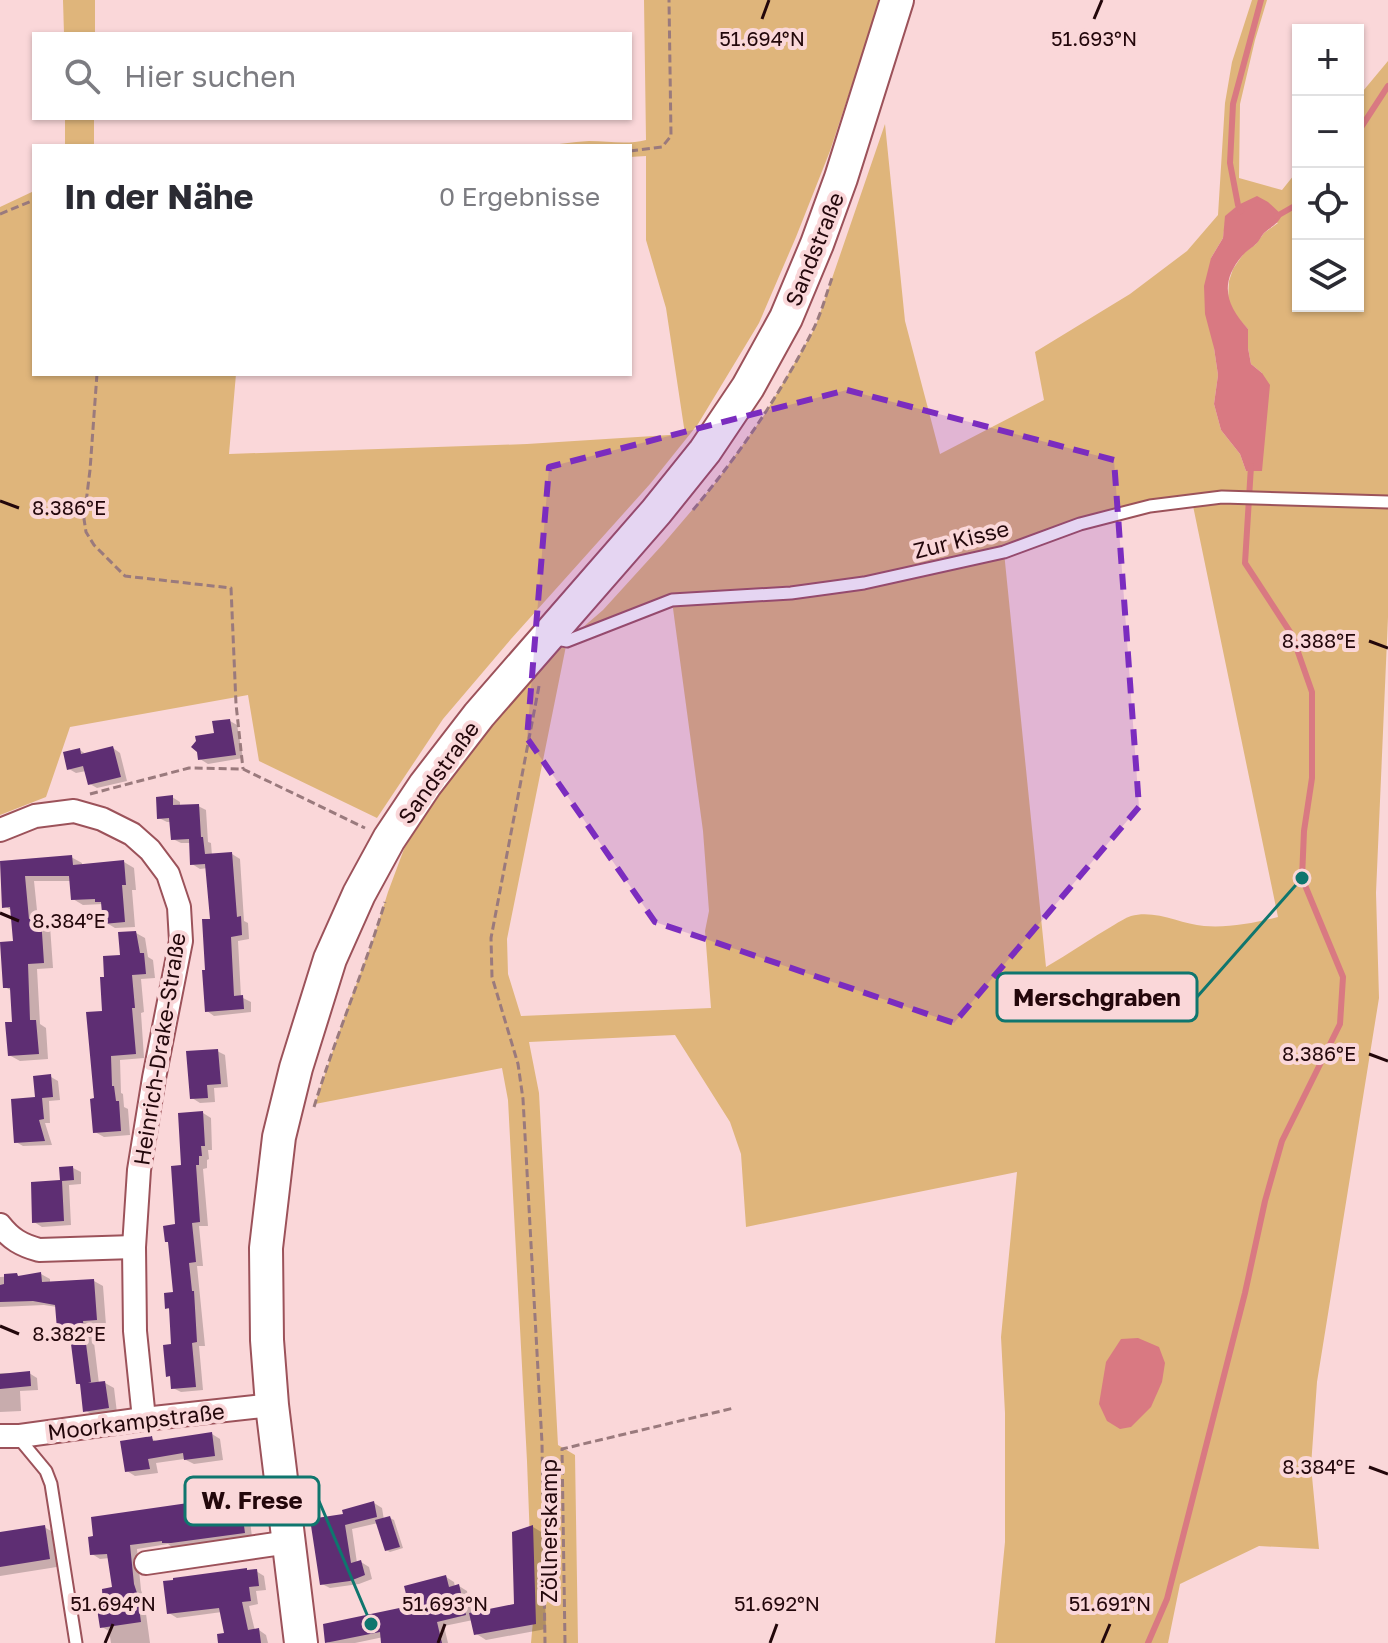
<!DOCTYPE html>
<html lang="de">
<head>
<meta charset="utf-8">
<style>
	:root { --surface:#fff; --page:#f7f7f7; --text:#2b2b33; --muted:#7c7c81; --line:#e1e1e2 }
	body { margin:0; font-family:"Golos Text",sans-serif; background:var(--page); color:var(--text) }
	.controls { position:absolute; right:24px; top:24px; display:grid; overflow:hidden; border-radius:0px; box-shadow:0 2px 6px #0004 }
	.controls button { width:72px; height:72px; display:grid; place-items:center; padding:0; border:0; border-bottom:2px solid var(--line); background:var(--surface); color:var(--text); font:40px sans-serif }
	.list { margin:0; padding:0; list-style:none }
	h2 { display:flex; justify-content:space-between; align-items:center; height:104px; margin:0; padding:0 32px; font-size:34px }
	h2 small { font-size:26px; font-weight:400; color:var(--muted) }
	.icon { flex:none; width:44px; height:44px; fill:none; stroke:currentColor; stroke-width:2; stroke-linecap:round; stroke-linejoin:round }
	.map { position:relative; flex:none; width:1388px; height:1643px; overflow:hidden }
	.search { position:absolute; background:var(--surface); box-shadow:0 2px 6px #0004; left:32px; top:32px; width:600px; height:88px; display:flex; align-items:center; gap:20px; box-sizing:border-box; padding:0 28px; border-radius:0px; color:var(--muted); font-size:30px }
	.panel { position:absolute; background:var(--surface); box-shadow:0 2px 6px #0004; left:32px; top:144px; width:600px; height:232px; border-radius:0px }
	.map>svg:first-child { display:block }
	.green { fill:#dfb57b; fill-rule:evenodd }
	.water { fill:#d97982 }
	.shadow { fill:#0003 }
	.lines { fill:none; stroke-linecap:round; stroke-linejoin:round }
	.stream { stroke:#d97982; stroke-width:6 }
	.building { fill:#5e2e73 }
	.service-casing { stroke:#9c525a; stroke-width:15 }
	.minor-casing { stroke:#9c525a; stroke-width:26 }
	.secondary-casing { stroke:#9c525a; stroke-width:36 }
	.path { stroke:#9a7a7d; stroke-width:3; stroke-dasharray:8 4; stroke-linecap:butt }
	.service { stroke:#fff; stroke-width:11 }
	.minor { stroke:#fff; stroke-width:22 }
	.secondary { stroke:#fff; stroke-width:32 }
	.marked { fill:#7b2cbf; fill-opacity:0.2; stroke:#7b2cbf; stroke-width:6; stroke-dasharray:16 10; stroke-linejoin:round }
	.ticks { fill:none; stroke:#23070b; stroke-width:3 }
	.labels { text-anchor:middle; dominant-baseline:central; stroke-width:8; stroke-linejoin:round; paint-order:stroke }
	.street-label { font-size:22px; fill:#23070b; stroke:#fad7d9 }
	.ticks-label { font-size:20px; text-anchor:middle; fill:#23070b; stroke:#fad7d9; stroke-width:8; stroke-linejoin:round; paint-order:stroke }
	.leader { fill:none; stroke:#0f766e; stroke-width:3 }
	.callout-dot { fill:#0f766e; stroke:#fad7d9; stroke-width:3 }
	.callout { fill:#fad7d9; stroke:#0f766e; stroke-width:3 }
	.callout-label { font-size:24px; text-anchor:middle; font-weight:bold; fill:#23070b }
</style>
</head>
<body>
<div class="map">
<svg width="1388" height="1643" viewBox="0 0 1388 1643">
	<rect width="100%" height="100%" fill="#fad7d9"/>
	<!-- green -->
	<g class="green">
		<path d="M63 0H95V34H64Z"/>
		<path d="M644 0H880L830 151 796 237 759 323 698 424 650 484 511 639 443 719 377 818 259 761 248 695 70 727 46 797 0 815V207L34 191V374H236L229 454 527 444 685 434 666 308 646 240V156L630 157V146H538C555 145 572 142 589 141 609 141 626 145 646 140Z"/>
		<path d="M1252 0H1267L1255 40 1240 104 1239 178 1282 190 1298 170V306H1358V97L1388 61V617L1376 893 1379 998 1317 1382 1311 1466 1319 1549 1259 1546 1180 1584 1168 1643H995L1005 1542V1413L1001 1337 1017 1172 746 1227 741 1154 730 1122 675 1035 529 1042 539 1093 558 1445 575 1455 578 1643H531L533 1621 527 1461 508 1100 502 1068 315 1104 347 1009 373 940 388 892 404 849 428 810 465 757 507 706 567 641 603 610 664 543 716 482 765 414 815 328 885 124 905 321 940 454 1044 400 1035 352 1130 294 1187 251 1218 215 1225 103 1232 62ZM1238 205 1278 223 1264 233 1256 244 1244 253 1233 269 1229 281 1228 301 1236 316 1248 329V348L1251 364 1262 373 1246 471 1240 454 1221 430 1214 404 1218 375 1214 348 1211 258 1223 238 1226 216ZM1192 501 1278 917C1255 923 1228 928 1204 926 1181 924 1155 909 1131 916 1125 918 1119 922 1114 925 1091 938 1069 954 1046 967L1004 552 1150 506ZM672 601 703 831 709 911 705 931 711 1008 521 1016 508 974 507 939 567 641Z"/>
		<rect x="65" y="118" width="29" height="28"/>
	</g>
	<!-- water -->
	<g class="water">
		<path d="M1257 196 1268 202 1282 215C1278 224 1272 226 1264 233 1261 236 1260 240 1257 243 1252 248 1246 251 1242 256 1219 283 1226 305 1248 329V348L1251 364 1262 373 1270 385 1262 471H1246L1240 454 1221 430 1214 404 1218 375 1214 348 1205 314 1204 286 1211 258 1223 238 1225 216 1238 205Z"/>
		<path d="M1138 1338 1159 1347 1165 1363 1162 1382 1151 1407 1131 1427 1120 1429 1107 1421 1099 1404 1106 1362 1121 1339Z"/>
	</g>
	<!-- shadow -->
	<g class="shadow">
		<path d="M230 721 237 725 243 758 208 764 200 759 216 735Z"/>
		<path d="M113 748 120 753 127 781 97 788 90 784 86 771 76 773 69 769 80 750 87 755Z"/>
		<path d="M172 797 180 802V807L198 806 206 810 208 842 211 843 212 856 232 854 240 859 244 921 248 923 249 939 238 941 241 997 251 1002V1012L214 1016 207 1011V972L212 920 208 868 200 869 192 864 191 843H181L173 839 172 822H167L159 818Z"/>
		<path d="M71 857 82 863V866L124 862 134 868 136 890H132L135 927 115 928 105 922 103 904 83 905 73 899 71 881H34L38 920 50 926 53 968 37 969 40 1024 46 1028 48 1059 20 1061 9 1055 14 1024 12 991 5 987 15 943 13 911 4 906 2 863Z"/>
		<path d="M136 933 145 938 148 957 153 960 155 978 141 979 144 1012 141 1013 144 1058 120 1060 121 1093 123 1094 124 1107 128 1109 130 1135 104 1137 95 1132 96 1100 105 1013 123 957Z"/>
		<path d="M217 1051 225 1055 228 1087 214 1088 215 1102 200 1103 192 1098Z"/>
		<path d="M51 1077 58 1081 60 1100 49 1101 50 1123H45L52 1145 23 1146 16 1142 37 1099Z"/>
		<path d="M203 1113 211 1118 212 1150H208L209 1159 207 1160V1168L203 1169 208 1226H199L203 1266H197L205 1346H199L203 1390 181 1392 173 1388 172 1378 168 1375 173 1346 171 1310 167 1308 175 1294 177 1226 183 1167Z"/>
		<path d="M73 1168 81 1172V1184L69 1185 71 1225 42 1227 34 1222 62 1182 61 1169Z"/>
		<path d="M41 1274 50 1279V1284L94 1281 103 1286 106 1325 92 1326 99 1384 105 1383 114 1388 117 1413 94 1416 85 1410 82 1386 78 1383 71 1332 59 1327 57 1307 44 1305 0 1307V1277L17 1276 21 1278Z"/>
		<path d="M0 1373H29L37 1378 38 1390 20 1391 21 1411 0 1412Z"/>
		<path d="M212 1434 220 1439 223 1460 194 1464 184 1459 156 1463 158 1473 135 1476 127 1471 152 1439 158 1442Z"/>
		<path d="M239 1491 247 1496 252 1537 181 1547H172L168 1544 137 1549 141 1590 144 1599 150 1643H111L109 1631 102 1627 105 1610 114 1589 110 1558 100 1559 92 1554 197 1504Z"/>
		<path d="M374 1503 382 1508 384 1520 390 1518 394 1520 403 1548 390 1552 386 1550 378 1523 352 1529 357 1563 361 1562 369 1567 372 1579 359 1584 330 1588 322 1584 345 1515Z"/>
		<path d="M44 1527 58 1535 63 1566 0 1576V1534Z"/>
		<path d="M533 1527 543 1533 546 1629 486 1640 475 1633 473 1620 444 1626 448 1643H415L412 1631 355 1643H327L411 1607 446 1577 454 1582 455 1587 459 1586 467 1591 472 1615 516 1606Z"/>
		<path d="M256 1571 264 1576 266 1590 256 1591 258 1604 249 1606 255 1631 259 1630 266 1635 268 1643H227L222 1612 177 1618 169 1613 250 1572Z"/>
	</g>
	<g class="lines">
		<!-- stream -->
		<g class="stream">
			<path d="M1358 132 1388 86"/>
			<path d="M1241 211 1238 205 1230 163 1233 104 1261 0"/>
			<path d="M1277 216 1298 204"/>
			<path d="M1148 1643 1167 1599 1245 1293 1265 1201 1282 1141 1340 1024 1343 977 1302 878 1304 831 1312 778V692L1292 635 1245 563 1251 466"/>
		</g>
	</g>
	<!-- building -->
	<g class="building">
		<path d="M230 719 236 755 198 760 197 752 191 747 196 741 195 736 214 733 212 721Z"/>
		<path d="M113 746 121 777 88 785 83 766 67 770 63 752 80 748 81 754Z"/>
		<path d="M173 795V805L199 804 201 837H203L205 854 232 852 237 917 241 916 242 935 231 937 234 996 243 995 244 1009 205 1012 202 970H205L202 919H210L205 864 190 865 189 839 171 840 169 818 157 819 156 797Z"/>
		<path d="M72 855 73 865 124 860 126 885H122L125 922 103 924 101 902H95V899L71 900 69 876H25L29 919 41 918 44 963 28 964 30 1020H36L39 1054 8 1056 5 1022H12L10 988H3L0 942 13 941 10 907 2 908 0 861Z"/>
		<path d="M136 931 140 953H144L146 974 132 975 135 1008H132L136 1054 111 1056 112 1086H114L116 1101H119L121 1131 93 1133 90 1099 94 1098 86 1012 102 1011 100 977H104L103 956 120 955 118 932Z"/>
		<path d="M218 1049 221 1084 207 1085 208 1098 190 1099 186 1051Z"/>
		<path d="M51 1074 53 1097 42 1098 44 1119 39 1120 45 1141 14 1143 11 1099 35 1097 33 1076Z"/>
		<path d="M203 1111 205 1146H201L202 1156H199V1165H196L200 1222 192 1223 196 1262 189 1263 192 1291H194L197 1342 192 1343 196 1387 171 1389 170 1376 166 1377 163 1345 171 1344 169 1308 165 1309 164 1293 173 1292 168 1242H165L163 1226 175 1224 171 1166 181 1165 178 1113Z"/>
		<path d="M73 1166 74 1180 62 1181 64 1221 32 1223 31 1182 60 1180 59 1167Z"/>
		<path d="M41 1272 42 1282 94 1279 97 1320 83 1321 91 1382 88 1383 105 1381 109 1408 83 1412 80 1384H76L69 1328 57 1329 55 1305 33 1301 0 1302V1285L4 1284V1274L17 1273 18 1276Z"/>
		<path d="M30 1371 31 1386 0 1389V1374Z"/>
		<path d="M212 1432 215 1456 184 1460 183 1453 148 1459 150 1469 125 1472 120 1441 152 1436 153 1441Z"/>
		<path d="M239 1489 245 1533 171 1543H162V1541L130 1545 134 1584 137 1593 141 1622 100 1628 97 1609 103 1608 102 1589 112 1587 107 1554 90 1555 88 1537 93 1536 91 1517 195 1502 194 1498 221 1494V1491Z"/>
		<path d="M374 1501 377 1517 345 1525 351 1563 361 1560 365 1575 350 1581 320 1585 310 1519 343 1514 342 1510Z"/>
		<path d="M390 1516 400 1547 385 1551 375 1520Z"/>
		<path d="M45 1525 50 1559 0 1567V1532Z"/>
		<path d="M533 1525 536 1624 474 1635 469 1613 514 1604 512 1532Z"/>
		<path d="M247 1568V1570L257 1569 259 1586 249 1587 251 1601 242 1602 248 1630 259 1628 261 1643H218L217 1634 224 1633 219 1608 167 1614 163 1581 173 1580V1578Z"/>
		<path d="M446 1575 449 1587 459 1584 466 1615 437 1622 442 1643H381L380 1632 325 1643 323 1624 409 1606 404 1586Z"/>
	</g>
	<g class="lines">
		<!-- service casing -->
		<g class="service-casing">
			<g id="service">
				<path d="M552 638 567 641 672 600 791 593 864 583 1004 552 1080 524 1150 506 1222 497 1388 502"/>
				<path d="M17 1436 46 1471 51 1484 76 1643"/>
			</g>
		</g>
		<!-- minor casing -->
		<g class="minor-casing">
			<g id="minor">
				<path d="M0 830 35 816 74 811 102 819 132 834 150 850 168 874 179 907 181 941 154 1078 139 1170 134 1247 135 1331 144 1419"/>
				<path d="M0 1225C11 1239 21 1245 39 1250L134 1247"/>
				<path d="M0 1436H20L144 1419 272 1405"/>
				<path d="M146 1563 289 1542"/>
			</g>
		</g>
		<!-- secondary casing -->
		<g class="secondary-casing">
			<path id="secondary" d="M301 1643 272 1405 267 1340 266 1248 279 1137 296 1068 330 959 359 894 389 839 425 785 479 715 656 512 705 451 748 387 786 318 817 244 841 178 897 0"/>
		</g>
		<!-- path -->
		<g class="path">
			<path d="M630 151 662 147 671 136 669 0"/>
			<path d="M0 214 34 200"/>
			<path d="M97 374 90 470 84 519 86 532 94 545 125 576 231 588 236 704 243 769"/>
			<path d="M693 510C739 455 780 395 813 330 821 314 826 295 832 278"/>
			<path d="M539 686 491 938 492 977 518 1064 523 1099 542 1443 545 1643"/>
			<path d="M90 794 189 768 243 769 365 828"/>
			<path d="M314 1107C335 1038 364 971 385 902"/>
			<path d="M565 1643 562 1449 734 1408"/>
		</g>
		<!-- service -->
		<use href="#service" class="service"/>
		<!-- minor -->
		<use href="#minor" class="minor"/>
		<!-- secondary -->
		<use href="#secondary" class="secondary"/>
	</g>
	<!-- marked area -->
	<path class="marked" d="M847 390 1114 460 1139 807 954 1023 655 922 527 738 549 467Z"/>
	<!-- ticks -->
	<path class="ticks" d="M762 19 769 0M1094 19 1102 0M0 501 19 508M1369 641 1388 648M0 913 19 921M1369 1054 1388 1061M0 1326 19 1334M1369 1467 1388 1474M105 1643 113 1624M438 1643 445 1624M770 1643 777 1624M1102 1643 1110 1624"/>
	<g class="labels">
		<!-- street labels -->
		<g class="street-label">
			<text transform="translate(814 249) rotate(-68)">Sandstraße</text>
			<text transform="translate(961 539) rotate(-14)">Zur Kisse</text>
			<text transform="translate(438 772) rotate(-54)">Sandstraße</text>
			<text transform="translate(159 1049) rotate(-81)">Heinrich-Drake-Straße</text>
			<text transform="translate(136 1421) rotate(-7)">Moorkampstraße</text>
			<text transform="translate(548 1531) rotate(-90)">Zöllnerskamp</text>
		</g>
	</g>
	<g class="ticks-label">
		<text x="762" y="46">51.694°N</text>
		<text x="1094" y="46">51.693°N</text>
		<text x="69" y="515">8.386°E</text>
		<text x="1319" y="648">8.388°E</text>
		<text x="69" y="928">8.384°E</text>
		<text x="1319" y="1061">8.386°E</text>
		<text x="69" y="1341">8.382°E</text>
		<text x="1319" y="1474">8.384°E</text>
		<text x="113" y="1611">51.694°N</text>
		<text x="445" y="1611">51.693°N</text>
		<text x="777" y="1611">51.692°N</text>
		<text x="1110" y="1611">51.691°N</text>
	</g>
	<!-- callouts -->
	<path class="leader" d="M1302 878L1197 997M371 1624L319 1501"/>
	<g class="callout-dot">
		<circle cx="1302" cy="878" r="8"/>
		<circle cx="371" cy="1624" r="8"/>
	</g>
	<g class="callout">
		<rect x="997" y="973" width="200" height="48" rx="8"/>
		<rect x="185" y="1477" width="134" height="48" rx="8"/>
	</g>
	<g class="callout-label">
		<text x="1097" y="1006">Merschgraben</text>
		<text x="252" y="1509">W. Frese</text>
	</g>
</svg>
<div class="controls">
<button>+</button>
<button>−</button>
<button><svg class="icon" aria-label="locate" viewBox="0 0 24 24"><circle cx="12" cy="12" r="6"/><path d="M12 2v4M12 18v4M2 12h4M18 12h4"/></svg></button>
<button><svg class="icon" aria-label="layers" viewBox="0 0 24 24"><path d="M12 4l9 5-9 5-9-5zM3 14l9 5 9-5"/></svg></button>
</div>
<div class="search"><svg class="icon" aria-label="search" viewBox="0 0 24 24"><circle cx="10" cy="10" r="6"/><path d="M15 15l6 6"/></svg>Hier suchen</div>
<section class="panel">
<h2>In der Nähe<small>0 Ergebnisse</small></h2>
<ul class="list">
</ul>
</section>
</div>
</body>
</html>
